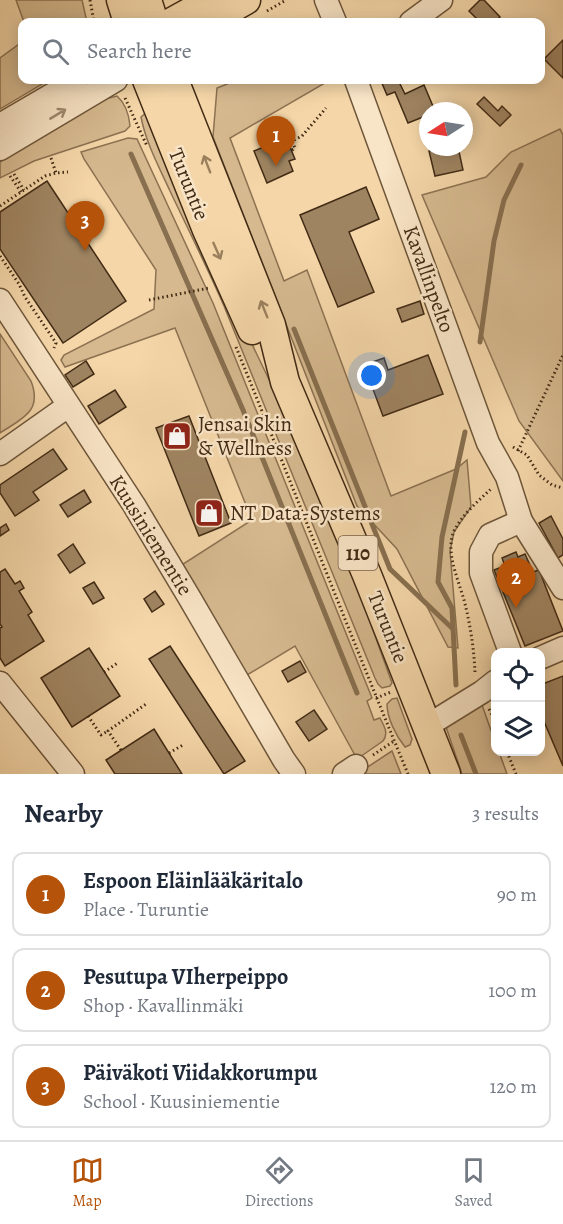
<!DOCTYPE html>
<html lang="en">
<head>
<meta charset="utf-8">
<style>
	:root { --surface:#fff; --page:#f2f2f3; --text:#1f2937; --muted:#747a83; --line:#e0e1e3; --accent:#b45309 }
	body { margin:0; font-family:Alegreya,serif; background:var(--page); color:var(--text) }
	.controls { position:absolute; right:18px; bottom:18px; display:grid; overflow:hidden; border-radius:12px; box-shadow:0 3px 15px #0003 }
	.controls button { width:54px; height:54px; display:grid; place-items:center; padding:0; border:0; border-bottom:2px solid var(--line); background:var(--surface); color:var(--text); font:30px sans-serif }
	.compass { position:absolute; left:419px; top:102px; width:54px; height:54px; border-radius:50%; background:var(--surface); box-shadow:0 3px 15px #0003; rotate:258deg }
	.you { position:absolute; left:372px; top:376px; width:21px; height:21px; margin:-15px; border:4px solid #fff; border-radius:50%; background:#1a73e8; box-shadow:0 0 0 9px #1a73e833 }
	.badge { display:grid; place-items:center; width:39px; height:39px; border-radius:50%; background:var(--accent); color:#fff; font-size:20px; font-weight:700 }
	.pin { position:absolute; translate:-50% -50px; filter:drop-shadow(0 2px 3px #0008) }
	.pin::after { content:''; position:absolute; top:32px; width:21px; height:18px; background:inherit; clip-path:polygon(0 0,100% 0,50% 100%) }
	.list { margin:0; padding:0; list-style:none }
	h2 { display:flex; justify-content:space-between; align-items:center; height:78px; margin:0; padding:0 24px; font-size:26px }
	h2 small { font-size:20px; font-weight:400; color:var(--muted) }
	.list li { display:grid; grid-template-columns:39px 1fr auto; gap:18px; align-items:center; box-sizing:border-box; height:84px; margin:0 12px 12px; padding:0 12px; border:2px solid var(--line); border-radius:12px }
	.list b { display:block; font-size:22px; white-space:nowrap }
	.list p { margin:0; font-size:20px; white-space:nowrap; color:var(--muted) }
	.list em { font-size:20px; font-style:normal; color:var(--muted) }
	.icon { flex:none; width:33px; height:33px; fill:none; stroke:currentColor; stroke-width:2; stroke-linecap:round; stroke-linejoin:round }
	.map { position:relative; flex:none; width:563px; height:774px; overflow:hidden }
	.search { position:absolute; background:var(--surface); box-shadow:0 3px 15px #0003; left:18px; right:18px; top:18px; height:66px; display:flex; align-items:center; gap:15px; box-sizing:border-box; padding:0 21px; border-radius:12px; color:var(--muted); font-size:22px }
	.sheet { height:366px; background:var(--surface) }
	nav { display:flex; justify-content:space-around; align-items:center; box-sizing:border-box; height:84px; border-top:2px solid var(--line); background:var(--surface); font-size:16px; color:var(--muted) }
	nav a { display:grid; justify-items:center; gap:3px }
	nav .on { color:var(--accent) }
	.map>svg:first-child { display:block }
	.green { fill:#d6b98f; stroke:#8c7252; stroke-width:1.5 }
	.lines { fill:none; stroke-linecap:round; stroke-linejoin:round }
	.stream { stroke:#886f4f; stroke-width:5 }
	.building { fill:#9f8461; stroke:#422b15; stroke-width:1.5 }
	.minor-casing { stroke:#6e563a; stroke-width:25 }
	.major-casing { stroke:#422b15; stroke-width:31 }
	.path { stroke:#422b15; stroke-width:3; stroke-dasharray:1.5 3; stroke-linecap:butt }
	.minor { stroke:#f8e4c6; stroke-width:22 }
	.major { stroke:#f4d6a8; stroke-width:28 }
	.oneway { stroke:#9d886e }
	.oneway2 { stroke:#9b805e }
	.labels { text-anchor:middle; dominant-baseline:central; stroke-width:5; stroke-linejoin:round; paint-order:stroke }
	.shield { fill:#f8e4c6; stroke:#79624a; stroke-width:1.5 }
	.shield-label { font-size:20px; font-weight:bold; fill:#422b15 }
	.street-label { font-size:21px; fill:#422b15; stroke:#f8e4c6 }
	.poi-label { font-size:21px; fill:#422b15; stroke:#f8e4c6; text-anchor:start }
</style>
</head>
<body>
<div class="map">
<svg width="563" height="774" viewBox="0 0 563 774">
	<rect width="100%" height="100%" fill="#f4d6a8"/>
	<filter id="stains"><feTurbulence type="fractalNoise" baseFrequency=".00333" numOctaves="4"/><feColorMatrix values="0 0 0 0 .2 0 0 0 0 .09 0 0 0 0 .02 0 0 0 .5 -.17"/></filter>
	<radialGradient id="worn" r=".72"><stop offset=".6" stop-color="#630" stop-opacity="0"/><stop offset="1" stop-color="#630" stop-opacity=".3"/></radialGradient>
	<!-- green -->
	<g class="green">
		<path d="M16 0H82L87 22H24Z"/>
		<path d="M22 42V80H49L0 109V58Z"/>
		<path d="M237 80H324L325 83 230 138 284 281 307 270 391 496 456 469 467 460 471 507 454 532 450 551 458 648 448 647 397 549 357 506 213 137 217 88Z"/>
		<path d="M117 96C125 103 129 115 130 126L125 131 34 161 0 178V162L105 99Z"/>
		<path d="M147 112 211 259 300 444 348 560 392 683 390 686 382 688 378 684 375 678 224 306C207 267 188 229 170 191 159 167 146 143 141 117Z"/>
		<path d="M560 129 563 135V481L519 421 422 195 486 177 511 152Z"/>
		<path d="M128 138 137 139 213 303 372 698 367 701 374 720 380 718C384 726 389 733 383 741L357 759 295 646 247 675 180 566 252 520 175 328 65 367 61 360 64 355 154 309 156 270 84 159 81 152Z"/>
		<path d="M0 334 31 381C43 412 21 419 0 433Z"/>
		<path d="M397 698 412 739 410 745 405 747C396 736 387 718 387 704L392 699Z"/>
		<path d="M480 699 495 742 496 752H499L507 774H462L446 727Z"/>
		<path d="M392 751 401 774H357Z"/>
	</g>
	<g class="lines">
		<!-- stream -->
		<g class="stream">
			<path d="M131 154 243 410 357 693"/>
			<path d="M294 329 390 569 453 629"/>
			<path d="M480 342 494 241 504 200 521 165"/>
			<path d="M456 685 452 608 438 582 442 537 465 432"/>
			<path d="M461 735 476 774"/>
		</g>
	</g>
	<!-- building -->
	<g class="building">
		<path d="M480 0H484L500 17 494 22H480L469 11Z"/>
		<path d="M563 40V78L544 59Z"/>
		<path d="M385 80H398L405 94 424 85 435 111H428V129L423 117 408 123 395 92 387 95 381 81Z"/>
		<path d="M484 97 498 111 502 106 511 115 500 126 477 104Z"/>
		<path d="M280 140 281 143 287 140 295 159 289 161 293 171 267 183 254 151Z"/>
		<path d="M448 147H458L463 170 435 176 429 151Z"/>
		<path d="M47 181 126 301 63 343 0 249V212Z"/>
		<path d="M366 187 379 219 349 232 374 292 338 307 300 215Z"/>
		<path d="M420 301 424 314 402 322 397 309Z"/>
		<path d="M428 355 443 394 383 416 364 365 384 358 388 370Z"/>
		<path d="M86 361 94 374 73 387 65 375Z"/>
		<path d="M115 390 126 407 99 424 88 406Z"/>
		<path d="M189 416 231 523 199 536 156 428Z"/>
		<path d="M53 449 67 469 33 492 39 500 15 516 0 493V485Z"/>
		<path d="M84 490 91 502 68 517 60 505Z"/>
		<path d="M551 516 563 539V555L558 558 539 523Z"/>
		<path d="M6 524 9 530 0 536V528Z"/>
		<path d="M73 544 85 563 70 573 58 555Z"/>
		<path d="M516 552 518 557 525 554 533 572 539 570 563 631 525 646 494 570 505 566 502 558Z"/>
		<path d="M5 569 15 584 20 581 24 588 19 591 32 612 28 615 44 641 5 666 0 658V628L2 627 0 624V572Z"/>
		<path d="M94 582 104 598 93 604 83 588Z"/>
		<path d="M155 591 164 604 152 612 144 599Z"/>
		<path d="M170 646 245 761 224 774 149 659Z"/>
		<path d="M89 648 120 696 72 727 41 678Z"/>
		<path d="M300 661 306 672 288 682 282 671Z"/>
		<path d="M563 676V766L540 712V685Z"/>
		<path d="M314 710 327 729 309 741 296 722Z"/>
		<path d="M154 729 182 774H115L106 760Z"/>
	</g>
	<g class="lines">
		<!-- minor casing -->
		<g class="minor-casing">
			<g id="minor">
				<path d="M326 0 335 22"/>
				<path d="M411 22 441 0"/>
				<path d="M356 80 488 443 507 477 521 521 563 588"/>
				<path d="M0 125 77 80"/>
				<path d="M0 149 116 80"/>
				<path d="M0 300 134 505 189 597 284 760 294 774"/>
				<path d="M0 454 68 406"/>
				<path d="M510 652 481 573V552L490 535 521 521"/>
				<path d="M540 658 563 648"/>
				<path d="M0 683 73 774"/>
				<path d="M427 726 482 692 496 681"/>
				<path d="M344 774 356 766"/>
			</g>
		</g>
		<!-- major casing -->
		<g class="major-casing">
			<g id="major">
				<path d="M121 0 128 22"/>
				<path d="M147 0 154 22"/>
				<path d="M172 22 212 0"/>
				<path d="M207 22 246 0"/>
				<path d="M147 80 207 230 252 330"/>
				<path d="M174 80 271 325 285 382 367 575 446 774"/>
			</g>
		</g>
		<!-- path -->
		<g class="path">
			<path d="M90 0 94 22"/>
			<path d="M267 11 286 0"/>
			<path d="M125 98 147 146"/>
			<path d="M292 150 295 148 292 141 302 136 326 108"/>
			<path d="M51 158 56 173"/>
			<path d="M14 174 24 190"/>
			<path d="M10 176 21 192"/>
			<path d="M0 206 45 176 56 173 68 172"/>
			<path d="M0 256 19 284 25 297 56 343 54 348"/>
			<path d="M149 300 209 288"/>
			<path d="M236 347C294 489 349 632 408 774"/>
			<path d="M513 447 527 455 539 475 552 485 563 488"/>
			<path d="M518 451 563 355"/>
			<path d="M104 672 119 662"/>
			<path d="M475 672C474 651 471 629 466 608 461 584 444 554 454 531 462 515 478 501 491 489"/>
			<path d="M376 698 391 692"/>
			<path d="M489 709 496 723"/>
			<path d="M88 716 101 735 108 731"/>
			<path d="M121 750 108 731 146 704"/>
			<path d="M507 752 516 774"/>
			<path d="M169 753 183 745"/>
			<path d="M373 755 394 741"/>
		</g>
		<!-- minor -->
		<use href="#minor" class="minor"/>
		<!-- major -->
		<use href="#major" class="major"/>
	</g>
	<!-- one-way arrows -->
	<defs><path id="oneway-shaft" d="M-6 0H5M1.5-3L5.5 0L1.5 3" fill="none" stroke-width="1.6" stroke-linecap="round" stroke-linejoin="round" transform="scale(1.5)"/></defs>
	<use class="oneway" href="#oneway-shaft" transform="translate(58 114) rotate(-31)"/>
	<g class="oneway2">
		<use href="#oneway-shaft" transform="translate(207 164) rotate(-111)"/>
		<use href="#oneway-shaft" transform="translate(217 251) rotate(66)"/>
		<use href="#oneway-shaft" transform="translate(264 309) rotate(-112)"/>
	</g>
	<!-- icons -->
	<defs>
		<g id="shop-square" transform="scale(1.5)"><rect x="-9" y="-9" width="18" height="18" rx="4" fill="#8f2418" stroke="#f8e4c6"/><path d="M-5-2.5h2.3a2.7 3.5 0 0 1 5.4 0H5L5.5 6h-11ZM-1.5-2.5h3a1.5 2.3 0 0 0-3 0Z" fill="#fff"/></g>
	</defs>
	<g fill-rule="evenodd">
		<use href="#shop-square" x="177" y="436"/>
		<use href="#shop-square" x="209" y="513"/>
	</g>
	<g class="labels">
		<!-- shield labels -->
		<rect class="shield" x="338.5" y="536" width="39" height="34" rx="4.5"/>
		<g class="shield-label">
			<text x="358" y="553">110</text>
		</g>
		<!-- street labels -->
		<g class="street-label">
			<text transform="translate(189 184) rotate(68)">Turuntie</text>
			<text transform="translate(429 279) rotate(70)">Kavallinpelto</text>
			<text transform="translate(151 535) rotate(58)">Kuusiniementie</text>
			<text transform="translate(388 627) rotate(68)">Turuntie</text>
		</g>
		<!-- poi labels -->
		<g class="poi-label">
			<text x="198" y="424">Jensai Skin<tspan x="198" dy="24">&amp; Wellness</tspan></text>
			<text x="230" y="513">NT Data-Systems</text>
		</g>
	</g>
	<rect width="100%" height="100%" filter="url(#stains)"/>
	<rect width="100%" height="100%" fill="url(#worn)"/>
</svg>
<div class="controls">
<button><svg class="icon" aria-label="locate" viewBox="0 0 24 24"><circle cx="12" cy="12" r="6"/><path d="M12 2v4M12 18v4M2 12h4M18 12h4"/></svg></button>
<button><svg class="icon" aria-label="layers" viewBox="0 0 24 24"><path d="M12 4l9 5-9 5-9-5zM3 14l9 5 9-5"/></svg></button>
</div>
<svg class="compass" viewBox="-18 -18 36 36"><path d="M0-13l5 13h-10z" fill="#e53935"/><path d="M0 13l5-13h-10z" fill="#747a83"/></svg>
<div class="you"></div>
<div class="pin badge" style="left:276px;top:166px">1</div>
<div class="pin badge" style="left:516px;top:608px">2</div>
<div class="pin badge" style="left:85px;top:251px">3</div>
<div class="search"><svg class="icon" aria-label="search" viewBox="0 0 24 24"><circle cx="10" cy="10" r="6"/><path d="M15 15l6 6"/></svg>Search here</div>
</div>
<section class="sheet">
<h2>Nearby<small>3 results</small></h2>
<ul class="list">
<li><span class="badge">1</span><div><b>Espoon Eläinlääkäritalo</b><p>Place · Turuntie</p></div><em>90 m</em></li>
<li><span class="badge">2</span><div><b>Pesutupa VIherpeippo</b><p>Shop · Kavallinmäki</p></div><em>100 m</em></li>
<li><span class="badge">3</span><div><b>Päiväkoti Viidakkorumpu</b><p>School · Kuusiniementie</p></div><em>120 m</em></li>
</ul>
</section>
<nav>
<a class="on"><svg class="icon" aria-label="map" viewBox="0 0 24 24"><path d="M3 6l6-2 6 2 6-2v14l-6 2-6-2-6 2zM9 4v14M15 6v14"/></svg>Map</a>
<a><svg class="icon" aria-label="directions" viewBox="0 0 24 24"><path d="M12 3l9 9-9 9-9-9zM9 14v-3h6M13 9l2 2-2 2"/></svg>Directions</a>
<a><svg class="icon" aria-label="saved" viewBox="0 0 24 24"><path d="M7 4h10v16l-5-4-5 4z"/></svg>Saved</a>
</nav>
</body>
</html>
